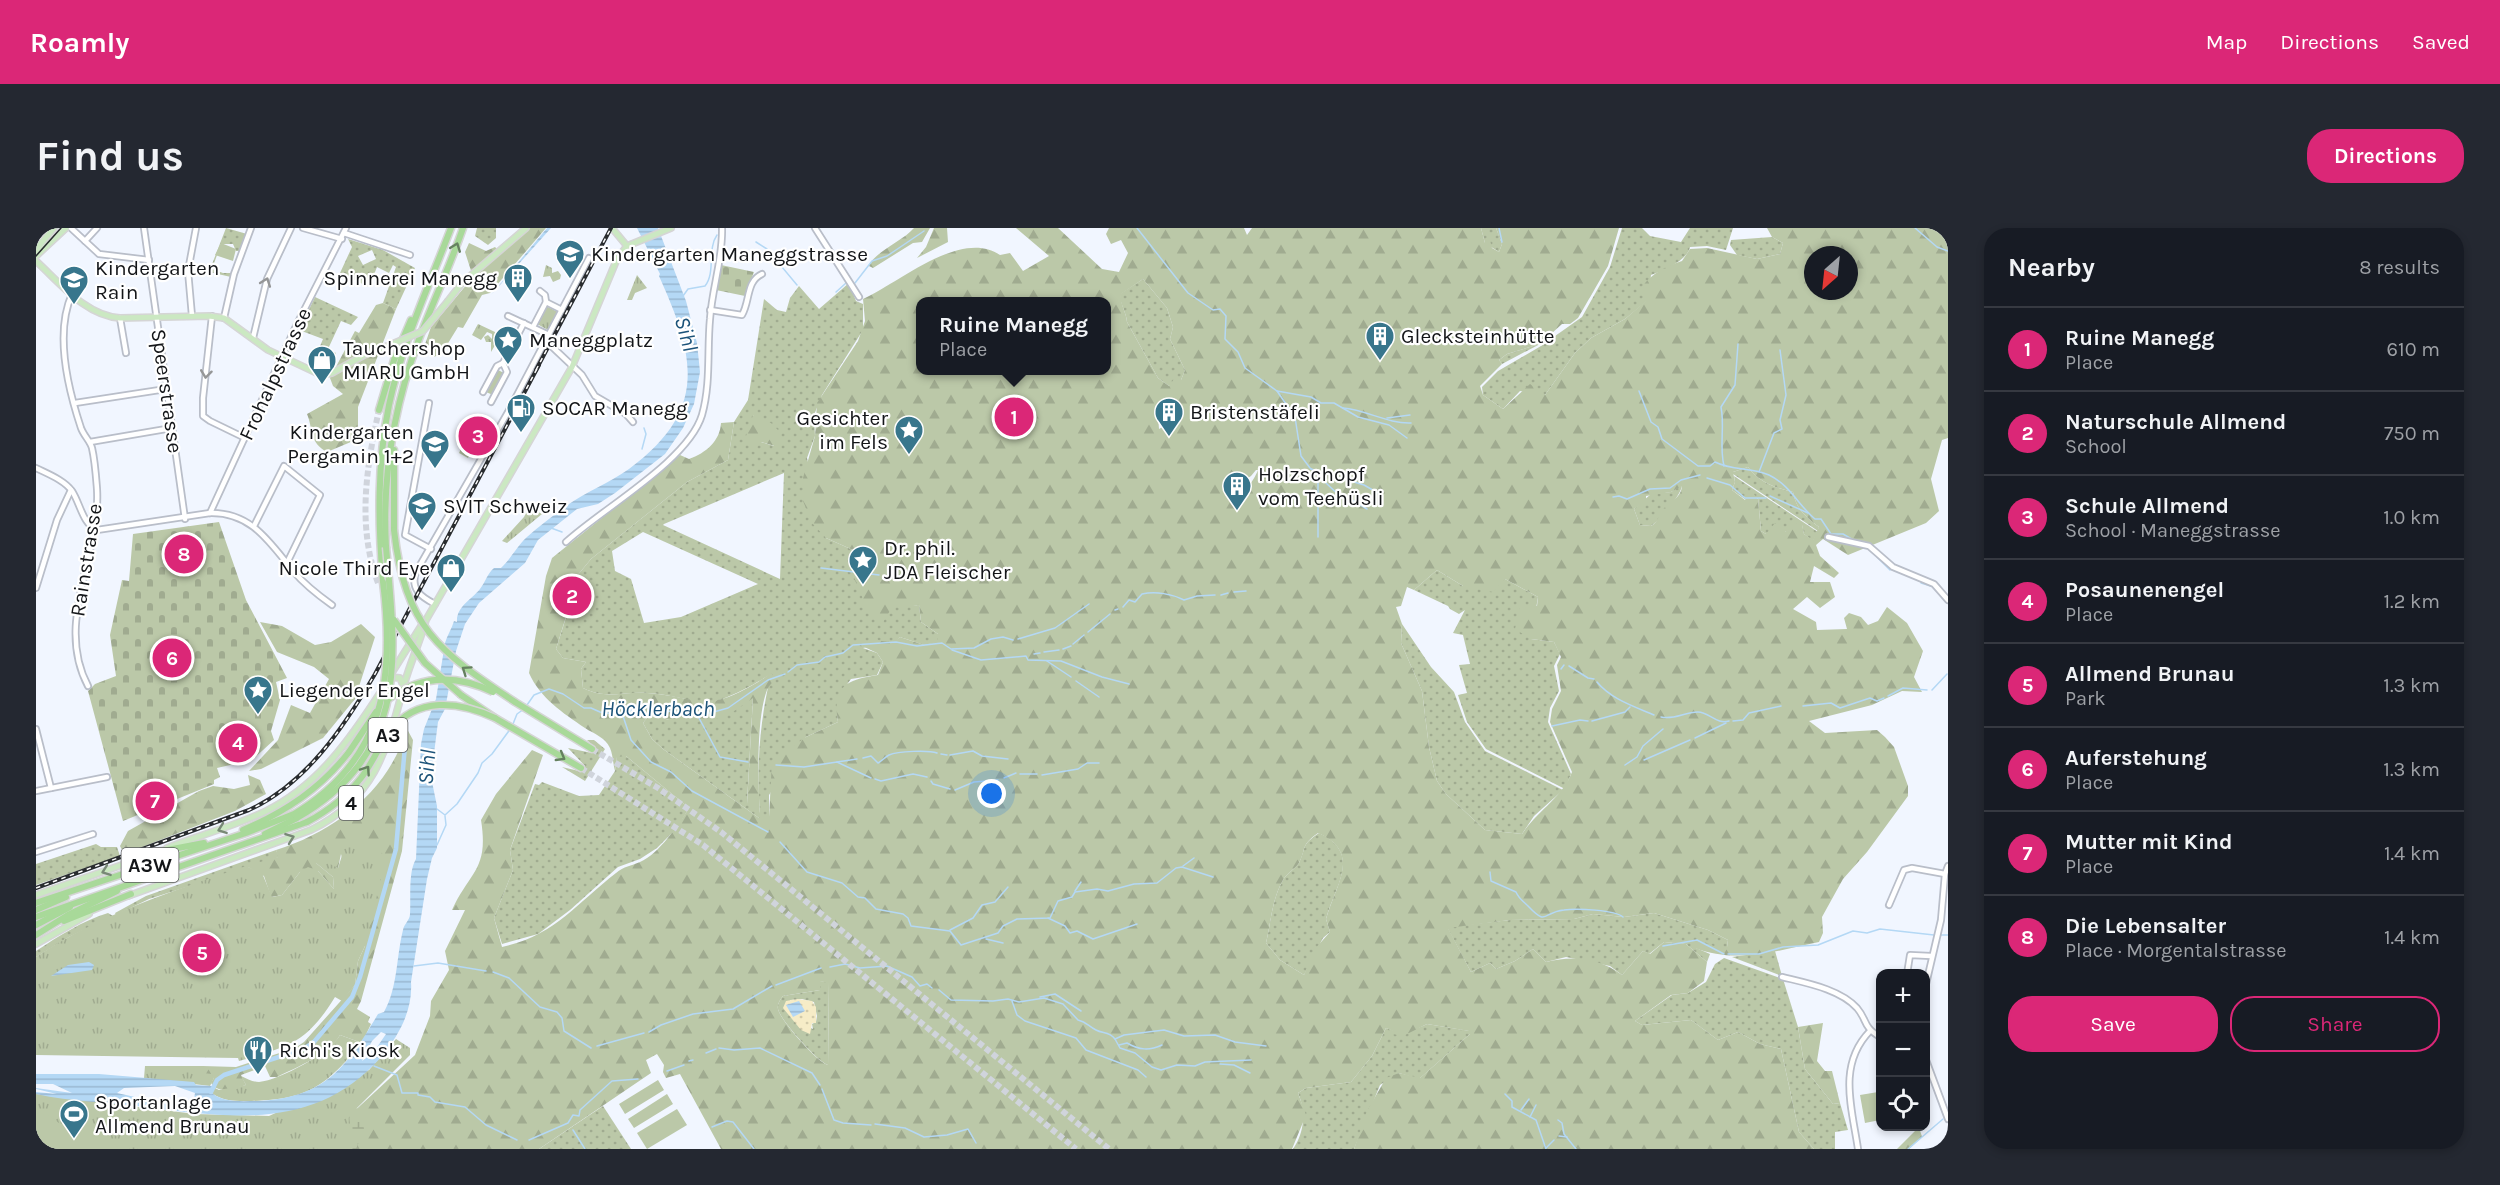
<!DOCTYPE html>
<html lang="en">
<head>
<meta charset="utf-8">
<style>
	:root { --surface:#171b24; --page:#242831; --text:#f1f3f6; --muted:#9ea1a6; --line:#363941; --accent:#db2777 }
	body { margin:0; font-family:Karla,sans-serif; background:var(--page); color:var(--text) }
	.controls { position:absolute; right:18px; bottom:18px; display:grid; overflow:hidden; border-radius:12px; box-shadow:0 3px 9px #0003 }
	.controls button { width:54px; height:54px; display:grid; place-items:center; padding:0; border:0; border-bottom:2px solid var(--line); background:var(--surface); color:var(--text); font:30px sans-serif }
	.compass { position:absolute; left:1768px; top:18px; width:54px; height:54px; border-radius:50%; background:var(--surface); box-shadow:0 3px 9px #0003; rotate:207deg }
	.you { position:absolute; left:956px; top:566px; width:21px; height:21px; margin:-15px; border:4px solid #fff; border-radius:50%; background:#1a73e8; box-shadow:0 0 0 9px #1a73e833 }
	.badge { display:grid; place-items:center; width:39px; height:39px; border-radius:50%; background:var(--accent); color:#fff; font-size:20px; font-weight:700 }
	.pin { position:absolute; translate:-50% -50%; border:3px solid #fff; box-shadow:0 2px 6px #0006 }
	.popup { position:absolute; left:880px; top:69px; width:195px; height:78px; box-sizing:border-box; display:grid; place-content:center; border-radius:12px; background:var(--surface); filter:drop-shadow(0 2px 4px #0005); font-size:20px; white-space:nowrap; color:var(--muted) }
	.popup b { font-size:22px; color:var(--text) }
	.popup::after { content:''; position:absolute; left:50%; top:100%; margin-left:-12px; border:12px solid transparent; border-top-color:var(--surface) }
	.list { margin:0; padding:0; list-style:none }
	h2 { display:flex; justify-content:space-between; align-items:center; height:78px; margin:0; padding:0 24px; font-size:26px }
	h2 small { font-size:20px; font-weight:400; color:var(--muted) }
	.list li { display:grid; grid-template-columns:39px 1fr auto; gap:18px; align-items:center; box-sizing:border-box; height:84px; padding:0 24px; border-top:2px solid var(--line) }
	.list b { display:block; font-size:22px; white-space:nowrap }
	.list p { margin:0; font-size:20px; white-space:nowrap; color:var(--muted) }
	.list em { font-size:20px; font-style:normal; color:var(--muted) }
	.actions { display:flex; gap:12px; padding:18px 24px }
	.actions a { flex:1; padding:14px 0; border:2px solid var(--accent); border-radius:24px; text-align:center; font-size:21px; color:var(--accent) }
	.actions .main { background:var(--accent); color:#fff }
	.icon { flex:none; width:33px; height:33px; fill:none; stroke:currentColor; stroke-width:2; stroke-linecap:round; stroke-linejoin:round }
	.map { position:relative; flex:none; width:1912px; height:921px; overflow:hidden; border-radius:24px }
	header { display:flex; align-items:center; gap:36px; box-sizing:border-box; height:84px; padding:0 30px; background:var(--accent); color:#fff }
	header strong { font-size:28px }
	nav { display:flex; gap:33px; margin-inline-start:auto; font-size:21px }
	.intro { display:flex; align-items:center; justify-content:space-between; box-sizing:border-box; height:144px; padding:0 36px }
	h1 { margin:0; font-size:42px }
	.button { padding:15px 27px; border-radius:24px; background:var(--accent); color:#fff; font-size:21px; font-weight:700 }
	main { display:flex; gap:36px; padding:0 36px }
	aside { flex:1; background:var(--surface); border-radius:24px; box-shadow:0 3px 9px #0003 }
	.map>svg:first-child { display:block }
	.grass { fill:url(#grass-dots); fill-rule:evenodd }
	.forest { fill:url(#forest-firs); fill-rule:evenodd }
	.wetland { fill:url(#wetland-marsh) }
	.sand { fill:url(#sand-dots) }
	.cemetery { fill:url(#cemetery-stones) }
	.park { fill:url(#park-tufts) }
	.pitch { fill:#bbc8a8 }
	.water { fill:url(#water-rules); fill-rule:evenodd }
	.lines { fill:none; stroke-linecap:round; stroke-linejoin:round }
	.stream { stroke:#b4d8f5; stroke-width:1.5 }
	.canal { stroke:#b4d8f5; stroke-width:4.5 }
	.highway-tunnel { stroke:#d0d4dc; stroke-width:6; stroke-dasharray:6 3; stroke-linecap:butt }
	.minor-casing { stroke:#b9bec9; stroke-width:8 }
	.major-casing { stroke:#d5d5d5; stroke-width:8 }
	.highway-casing { stroke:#d5d5d5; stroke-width:9 }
	.minor { stroke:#fff; stroke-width:4.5 }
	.major { stroke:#cbe8c2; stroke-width:5 }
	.highway { stroke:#a8d999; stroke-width:6 }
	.tram { stroke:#292c2f; stroke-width:1.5 }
	.rail-casing { stroke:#292c2f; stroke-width:4 }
	.rail { stroke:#fff; stroke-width:1.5; stroke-dasharray:4.5; stroke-linecap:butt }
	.major-bridge-casing { stroke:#d5d5d5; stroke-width:8; stroke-linecap:butt }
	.highway-bridge-casing { stroke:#d5d5d5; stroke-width:9; stroke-linecap:butt }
	.major-bridge { stroke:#cbe8c2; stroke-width:5 }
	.highway-bridge { stroke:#a8d999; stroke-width:6 }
	.oneway { stroke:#65815f }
	.oneway2 { stroke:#959697 }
	.oneway3 { stroke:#788976 }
	.labels { text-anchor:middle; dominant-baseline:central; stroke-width:4.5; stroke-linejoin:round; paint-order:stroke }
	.shield { fill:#fff; stroke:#5a5b5d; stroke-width:1.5 }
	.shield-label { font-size:20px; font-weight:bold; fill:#131518 }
	.poi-label { font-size:21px; fill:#131518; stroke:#fff; text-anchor:start }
	.street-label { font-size:21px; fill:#131518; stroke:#fff }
	.water-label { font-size:22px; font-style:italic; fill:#1c5379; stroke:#fff }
</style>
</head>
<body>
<header>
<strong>Roamly</strong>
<nav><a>Map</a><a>Directions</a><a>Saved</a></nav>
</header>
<div class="intro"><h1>Find us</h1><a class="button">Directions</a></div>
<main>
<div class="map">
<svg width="1912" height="921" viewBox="0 0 1912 921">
	<defs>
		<pattern id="grass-dots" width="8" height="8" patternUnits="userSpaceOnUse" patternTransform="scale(1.5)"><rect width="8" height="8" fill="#bbc8a8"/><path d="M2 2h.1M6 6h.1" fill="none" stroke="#a0ab90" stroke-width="1.8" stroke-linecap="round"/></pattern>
		<pattern id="forest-firs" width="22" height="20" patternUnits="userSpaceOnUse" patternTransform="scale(1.5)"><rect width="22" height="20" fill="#bbc8a8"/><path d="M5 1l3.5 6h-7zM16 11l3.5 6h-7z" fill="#a0ab90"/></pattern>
		<pattern id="wetland-marsh" width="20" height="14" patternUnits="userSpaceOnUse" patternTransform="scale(1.5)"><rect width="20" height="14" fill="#bbc8a8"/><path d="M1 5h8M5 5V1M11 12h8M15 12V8" fill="none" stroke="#a0ab90"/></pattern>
		<pattern id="sand-dots" width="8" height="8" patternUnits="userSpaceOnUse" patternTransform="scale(1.5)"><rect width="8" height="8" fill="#f6ecc7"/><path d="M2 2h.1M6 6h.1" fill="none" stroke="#d2caaa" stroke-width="1.8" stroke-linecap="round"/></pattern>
		<pattern id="cemetery-stones" width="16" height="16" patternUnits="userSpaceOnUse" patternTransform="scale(1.5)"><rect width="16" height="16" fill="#bbc8a8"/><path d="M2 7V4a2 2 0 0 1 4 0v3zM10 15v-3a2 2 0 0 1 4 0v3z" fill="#a0ab90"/></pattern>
		<pattern id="park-tufts" width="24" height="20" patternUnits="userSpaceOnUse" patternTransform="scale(1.5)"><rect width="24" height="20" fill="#bbc8a8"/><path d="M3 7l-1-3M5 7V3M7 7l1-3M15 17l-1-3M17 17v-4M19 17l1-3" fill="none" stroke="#a0ab90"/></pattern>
		<pattern id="water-rules" width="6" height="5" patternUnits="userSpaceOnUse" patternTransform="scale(1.5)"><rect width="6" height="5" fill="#b4d8f5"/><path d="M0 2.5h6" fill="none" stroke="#9ab8d1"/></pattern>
	</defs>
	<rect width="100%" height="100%" fill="#f1f6ff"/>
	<!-- grass -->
	<g class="grass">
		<path d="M190 0 211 6 204 23H200L197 16H185L176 41 187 45H195V49L173 44Z"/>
		<path d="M441 0H460V10L452 17 439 8Z"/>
		<path d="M1445 0H1460L1466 16 1463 24 1449 15Z"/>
		<path d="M1586 0H1606L1614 8 1645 14 1654 0H1697L1690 22 1671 18 1654 19C1652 32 1627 43 1615 47L1612 72 1589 91 1555 110 1539 125 1509 167 1484 163 1467 181 1447 167 1446 159 1462 143 1505 118 1546 89 1574 39Z"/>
		<path d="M1736 9 1747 15 1744 26 1721 31 1701 27 1694 17 1695 12Z"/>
		<path d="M312 11 347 22 379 40 360 81 347 75 360 39 357 37 353 45 341 39 333 59 304 45 316 19ZM336 22 340 31 327 37 322 28Z"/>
		<path d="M1107 51 1131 80 1137 99 1134 111 1149 142 1145 152 1133 158 1122 150 1091 94C1090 83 1084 77 1084 66Z"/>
		<path d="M813 55 820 73 827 76V102L786 167 778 187 779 208 771 230 790 310 826 326V344C846 363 853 382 883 377L885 394 902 406V414L888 417 864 409 860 413 827 420 841 425 847 434 841 447 815 451C805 464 799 478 802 494L770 509 733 567V590H723L627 521 616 511 607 495 614 486 633 492 717 469 711 575 724 585C720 539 724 491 735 446 718 456 683 478 662 474 646 470 628 466 612 465 587 463 571 472 547 460L545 441 550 434 527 430 520 421 533 380 529 376 536 354 555 331 651 254 692 232 698 194 712 172 728 71 741 82 750 84 754 70 763 58 783 81ZM717 187 723 192 738 218 725 214ZM748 245 744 351 627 297 628 296ZM607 304 722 356 645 389 608 395 595 351 579 343 576 323Z"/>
		<path d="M279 69 322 89 315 97 305 93 292 121 300 125 296 134 293 133 296 127 282 123 287 111 263 102Z"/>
		<path d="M1504 116 1466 136 1463 132 1471 126Z"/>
		<path d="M1712 239C1723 254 1739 260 1757 264 1760 281 1770 289 1783 299L1782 303 1697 246V244Z"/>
		<path d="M1698 248 1782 304 1777 313 1768 306 1766 297 1749 304 1730 306 1725 303 1722 270 1710 272 1696 262 1699 254Z"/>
		<path d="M1646 257C1646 266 1623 293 1615 298L1604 297 1598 281 1615 266 1635 264Z"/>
		<path d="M1401 342 1427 358 1469 351 1502 369 1495 411 1518 414 1524 426 1518 438 1523 463 1514 480 1512 494 1535 546 1529 561 1450 521 1431 494 1422 467 1431 465 1423 437 1434 436 1427 407 1417 405 1429 382 1423 386 1414 381 1412 378 1378 362Z"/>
		<path d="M1366 396 1395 439 1418 464 1429 494 1449 523 1527 562 1498 588 1486 606 1449 602 1410 566 1401 553 1393 519 1386 463 1365 415Z"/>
		<path d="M551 512H558L569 521 549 553 526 539 547 544 549 538 532 520 556 525 560 521Z"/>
		<path d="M581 528H590L653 580 641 600 621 620 604 631 582 639 534 682 502 706 466 716 458 690 477 642 474 622 499 556 503 557 506 554 543 568 563 567 579 543Z"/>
		<path d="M1283 605C1327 626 1299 657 1290 691L1294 704 1287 710 1268 747 1244 732 1230 715C1235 694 1236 671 1247 652 1251 645 1259 641 1263 635 1271 618 1264 618 1283 605Z"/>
		<path d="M60 616 65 619H81L84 628 0 657V636Z"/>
		<path d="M240 622 243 629 232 633 113 671 80 687 79 685 110 668Z"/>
		<path d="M72 685 77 688 33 709 0 729V723C23 708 46 693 72 685Z"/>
		<path d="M1618 685 1672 702 1692 712 1691 719 1660 720 1674 726 1671 734 1650 716 1628 714 1613 726 1607 723 1586 747 1574 738 1530 729 1510 734 1497 721 1479 733 1460 741 1454 735 1435 744 1411 699 1474 692 1538 691 1557 686 1588 689Z"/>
		<path d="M1739 723 1746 748 1696 729Z"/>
		<path d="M1688 730 1747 751 1762 799 1769 841 1797 876 1804 875 1812 902 1799 904V921H1778L1763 904 1745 821 1724 816 1702 804 1682 812 1655 792 1606 797 1599 793 1636 767 1652 765 1670 754 1679 736Z"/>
		<path d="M784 753 793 754 792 837C783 835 744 792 742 781 741 776 744 772 747 768L784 762ZM766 771 778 774 781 788 780 794 776 796 777 801 759 793 754 772Z"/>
		<path d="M1391 796 1434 803V806L1383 851 1363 845 1344 857 1318 921H1257C1269 904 1270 883 1262 865L1270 860 1315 854 1336 828 1350 800C1363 806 1379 802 1391 796Z"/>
		<path d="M567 878 595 921H503Z"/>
	</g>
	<!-- forest -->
	<g class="forest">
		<path d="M493 0H510L454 65 446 67 427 100 422 99 406 125 398 129 387 122 395 99 437 49 429 24 433 15 450 23 459 19 463 23Z"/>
		<path d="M878 0H894L886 14 877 15 837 40 833 38C838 24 867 13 878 0Z"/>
		<path d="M898 0H911L912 14 881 30 890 19Z"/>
		<path d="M980 0H1022L1066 41 1083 44 1092 25 1085 12 1075 16 1070 6 1073 0H1208L1211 7 1216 0H1445L1449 15 1454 12 1456 20 1463 24 1466 16 1460 0H1583L1572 38 1542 90 1534 96H1526L1504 116 1471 126 1463 132 1466 136 1444 158 1447 167 1467 181 1494 156 1509 167 1539 125 1555 110 1589 91 1611 72 1606 59C1616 45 1630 38 1646 33L1654 21 1671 20 1721 31 1744 26 1747 15 1736 9 1731 0H1912V210L1906 212 1895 251 1903 283 1890 295 1812 327 1787 311 1780 317 1784 328 1803 345 1798 350 1778 338 1774 354H1794L1799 369 1784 380 1771 369 1757 381 1780 394 1781 402 1811 401 1808 390 1813 385 1825 389 1832 397 1842 393 1851 379 1871 395 1887 423 1878 449 1886 464 1866 463 1836 477 1773 493 1789 505 1841 502 1849 509 1858 519 1872 558V568L1831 624 1807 651 1786 689 1787 705 1783 714C1740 723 1700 736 1659 720L1664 712 1680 719H1691L1692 712 1672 702 1618 685 1588 689 1557 686 1538 691 1474 692 1412 700 1435 744 1454 735 1460 741 1479 733 1497 721 1510 734C1538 727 1563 730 1586 747L1607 723 1614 726 1628 714 1650 716 1671 734 1668 753 1652 765 1635 767 1599 793 1606 797 1655 792 1682 812 1702 804 1724 816 1745 821 1763 904 1778 921H1318L1331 883 1350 850 1363 845 1384 850 1434 806 1433 803 1391 796 1367 808 1357 806V803L1350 800 1336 828 1315 854 1270 860 1262 865 1270 887 1256 921H685L644 846 630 850 627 844 628 837 621 826 610 832 615 845 503 921H308L313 888 379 827 394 788 395 773 413 742 409 723 429 682H416C434 643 453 642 445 592L460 566 496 522 507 527 474 622 477 642 458 690 466 719C518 708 540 676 580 645 588 638 595 638 604 634 623 626 643 596 653 580L590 528 581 529 579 543C577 536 577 527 574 520 569 509 558 506 549 500 527 485 504 470 493 445L510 348 516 330 644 227 653 231C670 225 684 213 685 195L698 194 692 232 651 254 555 331 536 354 529 375 533 379 520 421 527 430 550 434 545 441 547 460C571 472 586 463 611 465 628 466 646 470 662 473 683 478 718 458 735 445L740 451C737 454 733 457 731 462 720 491 722 554 724 586L711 576 717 470 688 490 633 492 614 486 607 495 616 511 627 521 723 590 733 589 736 533 770 509 802 494C796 458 810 452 842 447L847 434 841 425 824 417 840 411C849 415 857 415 864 409L888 417 902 413V406L885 394 883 377 866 380 858 376 846 396 834 387 818 350 826 344V326L790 310 776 295 767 273V250L779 208 781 175 822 113 829 93 827 71C863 55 925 0 964 27L974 25 987 43 1013 28ZM1777 27H1813V63H1777ZM1107 51 1131 80 1137 99 1134 111 1149 142 1145 152 1138 151 1133 158 1122 150 1091 94C1090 83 1084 77 1085 66ZM885 74H1071V142H885ZM1132 187 1141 190 1138 199 1135 201 1130 197 1123 201 1122 188 1132 193ZM1712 239C1723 254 1739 260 1757 264 1760 281 1770 289 1783 299L1777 312 1768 306 1766 296 1762 294 1749 304 1739 295 1730 306 1725 303 1722 271 1717 265 1709 272 1696 262 1699 254 1697 244ZM1220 242H1222C1218 253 1205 270 1194 272L1191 264 1215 248ZM1646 258C1645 271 1633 273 1626 283 1622 289 1622 294 1615 298L1604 297 1598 281 1610 273V268L1635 264ZM1401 342 1427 358 1457 364 1469 351 1502 369 1501 378H1484L1479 401 1495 411 1518 414 1525 429 1521 437 1525 463 1516 481 1514 494 1536 544C1527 569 1501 583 1486 606L1449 602 1410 566 1401 553 1393 519 1386 463 1365 415 1366 396 1360 379 1365 378 1371 359 1378 362ZM1282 605C1327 625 1299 657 1290 691L1294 704 1278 722 1268 747 1244 732 1230 715C1235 694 1236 671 1247 652 1251 645 1259 641 1263 635 1271 619 1264 618 1282 605ZM784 753 793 755 792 837C782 835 744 792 742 781 741 776 744 772 747 768L784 762Z"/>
		<path d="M347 75 360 81 322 179V211L291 224C273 215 277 200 271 186L307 166 297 158 294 150 319 103 323 105 340 77Z"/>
		<path d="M717 187 735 195 744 204V213L739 218 725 214 717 224 709 211Z"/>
		<path d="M224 394 246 398 279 417 295 414 325 396 339 409 319 471 287 510 225 541 213 543 242 512 255 477 274 485 293 451 278 439 241 424Z"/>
		<path d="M371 501 377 512 366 623 325 773 321 781 334 789 332 794 335 796 326 815 304 807C294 826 261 839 241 849H234L229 838 205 847 210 857C199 860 183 867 175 855L178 850 167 846V838L200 839 259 820 268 814 319 757 322 733 329 718 305 626 302 640 280 635 297 649 298 661 282 643 264 644 246 667 235 669 228 648 210 638 242 629 240 622C300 603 352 563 371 501Z"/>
		<path d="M212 547 224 552 230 566 199 583 88 626 84 618 92 603 163 563 177 558 198 561 214 557Z"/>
		<path d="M1787 795 1781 833 1789 843H1796L1804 875 1797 876 1769 841 1762 799Z"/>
		<path d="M1883 899 1886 909 1873 921H1861Z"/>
	</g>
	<!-- wetland -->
	<path class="wetland" d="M319 880 324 881 328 901 320 921H300L313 886Z"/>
	<!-- sand -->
	<path class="sand" d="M761 771 776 773 780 779V795H776L774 806 765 802 747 780 750 773Z"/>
	<!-- cemetery -->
	<g class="cemetery">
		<path d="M685 37 718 44 709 68 680 62Z"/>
		<path d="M183 294 210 372 251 450 240 454 244 472 235 503 238 512 216 532 181 540 184 549 178 552V556L87 593 52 463 59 456 80 448 74 407 86 352 93 353 97 306Z"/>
	</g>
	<!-- park -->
	<g class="park">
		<path d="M185 15 200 21 197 33 179 27Z"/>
		<path d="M510 37 516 40V45L522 43 525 47 524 51 517 54 514 48 507 49Z"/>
		<path d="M601 47 611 60 599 65 596 72H591Z"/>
		<path d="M510 78 522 84 512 102 501 96Z"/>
		<path d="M442 96 459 104 458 111 461 114 455 124V114H450L448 109 452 107 456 111V106L451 104 445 112 436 107Z"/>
		<path d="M462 142 468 145 457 167 450 164Z"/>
		<path d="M493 279 506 286 471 315 466 313 488 289Z"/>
		<path d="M325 612 333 614 350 629 329 718 322 733 319 757 306 773 299 769C270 816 253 818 203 833L202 830 0 827V729C64 686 137 663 210 638L226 645 236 669 246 667 264 644 272 639 282 643 298 661 297 649 280 635 284 631 302 640 308 621Z"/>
		<path d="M304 807 326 815C289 858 274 871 216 873 202 873 187 874 176 865L177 859 183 862 210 857 205 848C211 851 217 854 223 854 244 852 294 825 304 807Z"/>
		<path d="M360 811 374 820V827L313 888 316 912 308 921H0V866L159 886 233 888 333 842Z"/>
		<path d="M109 838H167V845L176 846 178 850 174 858 108 850Z"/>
	</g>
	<!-- pitch -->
	<g class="pitch">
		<path d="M430 211 439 216 432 230 423 225Z"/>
		<path d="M622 852 628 862 589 886 583 876Z"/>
		<path d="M1842 864 1844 892 1829 895 1824 867Z"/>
		<path d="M631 866 637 876 598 900 592 891Z"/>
		<path d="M641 881 651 897 611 921 601 905Z"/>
		<path d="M0 885 12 887 34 903 50 897 63 898 83 921H0Z"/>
	</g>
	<!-- water -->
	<g class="water">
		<path d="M511 0H515L455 67Z"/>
		<path d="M601 0H622L650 73 661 115 664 144 658 176 647 200 629 226 579 265 562 276 541 281 502 312 489 335 443 375 429 396 420 423 409 481 402 494 395 549 401 578V620L396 630 391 651 375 754C377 782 363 807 346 828 281 903 196 890 109 879 72 874 36 874 0 866V864L21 866 0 861V860L36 865 17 856H0V846H63L158 854 160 857 176 858V865C188 875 206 873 221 873 289 870 310 840 342 786L348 784C362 759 360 730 367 702 368 696 374 692 374 686 375 670 372 644 380 631L385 516 388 501 400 471 409 415C411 408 416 400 418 393L421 394C420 379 435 372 444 361 450 353 451 346 458 340H465C475 331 480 319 491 309 503 298 517 288 530 278 550 264 573 255 593 241 673 182 659 128 623 48L624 46ZM345 804 350 806 337 825 326 833 336 813ZM139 858 159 865 157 876 135 877 81 865 88 860Z"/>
		<path d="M53 734 58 737 56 742 15 748 32 737Z"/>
		<path d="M763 773 769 783 757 789 750 777Z"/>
	</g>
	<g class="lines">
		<!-- stream -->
		<g class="stream">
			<path d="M1101 0 1152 65 1177 82 1184 81 1190 88 1189 111 1202 124 1209 140 1241 163 1259 189 1265 228 1274 240 1306 270 1316 272 1331 281"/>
			<path d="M1463 0 1466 14"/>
			<path d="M1879 0 1901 19 1912 23"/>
			<path d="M720 14 731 21 761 57"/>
			<path d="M819 55 836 33 851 28 888 3"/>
			<path d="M800 64 810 55"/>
			<path d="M647 68 652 61 669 58C680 44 671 21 681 7"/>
			<path d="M1241 163 1275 169 1285 175H1298L1322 189 1353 197 1371 210"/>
			<path d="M1603 163 1615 194 1622 199 1626 211 1662 238H1674L1679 234C1697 243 1715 239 1733 247 1754 257 1763 278 1779 291H1785L1795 306H1807L1819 313"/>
			<path d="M1307 180C1331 182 1352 196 1375 195"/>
			<path d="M1351 190 1374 187"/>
			<path d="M606 221 610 206 608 200"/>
			<path d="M1688 238C1683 218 1689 199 1685 179L1699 157 1702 116"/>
			<path d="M1275 241 1328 257 1342 265"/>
			<path d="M1723 244 1738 205 1746 201 1744 192 1750 167 1744 122"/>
			<path d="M1282 250V309"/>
			<path d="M1671 250 1694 257 1709 270H1730"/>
			<path d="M1734 268 1772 285"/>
			<path d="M1577 269 1583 268 1591 271 1614 261 1634 260 1645 252 1664 247"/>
			<path d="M515 300 526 304"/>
			<path d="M1841 329 1854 342"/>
			<path d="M785 340 843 347"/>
			<path d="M1885 355 1898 359"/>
			<path d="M1198 364 1210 363"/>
			<path d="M1185 367 1192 365"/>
			<path d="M1087 379 1093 372 1099 374 1106 366C1120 363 1136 366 1148 372L1161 368 1179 367"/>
			<path d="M1079 382 1082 381"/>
			<path d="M1052 404 1074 386"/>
			<path d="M982 411 1019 400 1053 376"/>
			<path d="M1037 416 1048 407"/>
			<path d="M1027 421 1035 418"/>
			<path d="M916 422 945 432 990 428 992 432 1025 433 1066 449 1093 456"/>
			<path d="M1008 424 1023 422"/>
			<path d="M998 426 1004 425"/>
			<path d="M1011 433 1035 449"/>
			<path d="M1533 438 1552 450 1558 451"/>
			<path d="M1525 441 1528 437"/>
			<path d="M752 444 761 437 783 434 789 429 807 425 817 417 860 414 881 418 906 415 915 421 938 420 955 411 967 409 977 412"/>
			<path d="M1040 453 1063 469"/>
			<path d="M1561 454C1575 471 1597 478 1618 487"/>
			<path d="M1896 462 1911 446"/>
			<path d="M1852 468 1867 460 1891 462"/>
			<path d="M491 477 498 467 513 461 527 466 548 480H555L564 484 586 487 604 478 625 483 674 485 692 480 732 452 749 446"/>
			<path d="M1767 478 1795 475 1804 480 1834 470 1841 473 1848 470"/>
			<path d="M656 485 663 490 684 529 712 534"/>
			<path d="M587 488 595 512 615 534 635 544 656 563 732 604"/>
			<path d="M1625 489C1639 492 1648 484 1662 484 1673 484 1681 497 1693 493"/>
			<path d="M1556 493 1589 484 1594 479"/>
			<path d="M1697 493 1707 492 1713 485 1745 478"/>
			<path d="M477 496 481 486 488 481"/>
			<path d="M1516 498 1544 492 1552 493"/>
			<path d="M1659 510 1690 495"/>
			<path d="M905 526 911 527"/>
			<path d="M914 527 937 523 946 528 972 531"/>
			<path d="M827 530 835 528 842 535C846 533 849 529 853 527 862 523 893 522 901 525"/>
			<path d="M1608 532 1654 512"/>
			<path d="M801 534 821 531"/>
			<path d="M740 537 768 539 801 534 835 550"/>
			<path d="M1589 537 1601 529 1607 518 1627 501"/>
			<path d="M984 546H1001"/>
			<path d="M1006 547 1042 541 1051 535H1063"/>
			<path d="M968 550 980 545"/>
			<path d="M839 551 845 553 877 546 891 549"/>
			<path d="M895 553 897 556 914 561"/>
			<path d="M919 562 938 554 962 552"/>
			<path d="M401 581 409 587 421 576 442 545 446 535 456 526 475 500"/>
			<path d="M744 614 771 644 806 655 822 669 829 670 840 681 867 686 872 690 875 698 914 703 925 717 962 705 967 698 981 691 1014 690 1022 673 1036 669 1039 664 1061 661 1072 663 1098 656 1121 655 1140 640 1146 639 1177 649"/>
			<path d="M401 617 410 597 409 588"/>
			<path d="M1147 638 1158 630"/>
			<path d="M1454 644 1455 653 1480 664C1483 671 1487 673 1492 678 1512 699 1506 684 1528 682 1541 680 1579 682 1587 689"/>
			<path d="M1039 663 1045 654"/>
			<path d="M1012 690 1029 698 1034 705 1041 703 1057 711 1101 696"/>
			<path d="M914 702 937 690 946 677 959 674 972 659"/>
			<path d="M1904 707H1912"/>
			<path d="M950 711 967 715"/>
			<path d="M1627 718 1661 712 1688 726"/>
			<path d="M1692 726H1723L1747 719 1782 717 1817 703 1831 705 1844 701 1898 707"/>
			<path d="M378 738 402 735 450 743"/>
			<path d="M794 739 809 736 824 740 851 738 876 749 884 758 891 756 896 760"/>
			<path d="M457 744 473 750 504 779 521 784 526 790 528 803 555 820"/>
			<path d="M740 757 785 740"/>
			<path d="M903 762 915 772 957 773 972 771 983 774 1008 770 1027 776 1042 792C1051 794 1052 798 1060 802 1067 806 1073 803 1079 811L1088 807 1128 802 1148 808 1179 807 1199 814 1230 818"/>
			<path d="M1004 769 1019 766 1045 783"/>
			<path d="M976 773 981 787 989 793 1040 810 1050 822 1102 842 1110 849"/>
			<path d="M613 804 625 797 657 786 697 781 736 758"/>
			<path d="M1079 811 1084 820 1099 825 1116 839 1125 842 1141 837 1159 838 1169 834 1215 832"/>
			<path d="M1083 817 1091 815C1103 822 1113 823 1126 817"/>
			<path d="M561 818 608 805"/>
			<path d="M683 820 698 822 724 820 776 845 784 857"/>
			<path d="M670 825 680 821"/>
			<path d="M653 833 657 832"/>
			<path d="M1184 836 1198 837 1214 845"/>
			<path d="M338 838 361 847 366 865H382V867L394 869 399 874 429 879 450 897 481 912"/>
			<path d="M631 843 648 837"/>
			<path d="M786 861 798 892 807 895 835 897"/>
			<path d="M1469 866 1476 873V879L1500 892 1510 921"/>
			<path d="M1485 882 1493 871"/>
			<path d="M1494 889 1500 877"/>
			<path d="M1522 892 1526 895 1528 906 1540 921"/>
			<path d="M839 896 869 900 888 909 911 907 932 901 940 915"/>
			<path d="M676 899 691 893 697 894 718 921"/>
			<path d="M537 902 549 921"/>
			<path d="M1523 908 1531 909"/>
			<path d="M493 912 532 895 537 887 543 888 544 882 576 853 602 851"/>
			<path d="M1510 920 1518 912"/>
			<path d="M1872 921 1907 891"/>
		</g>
		<!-- canal -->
		<path class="canal" d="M175 864 181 852 188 847 267 821 277 815 316 769 324 749 360 621 369 518"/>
		<!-- highway-tunnel -->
		<g class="highway-tunnel">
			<path d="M342 355C321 299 330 240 343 182"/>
			<path d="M556 521 622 560 685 604 1073 921"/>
			<path d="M545 540 667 617 1040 921"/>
		</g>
		<!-- minor casing -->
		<g class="minor-casing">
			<g id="minor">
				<path d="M35 0 63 26 113 32"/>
				<path d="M108 0 149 291"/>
				<path d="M267 0 306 11"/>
				<path d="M779 0 823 69"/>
				<path d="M308 5 374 27"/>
				<path d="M49 13 61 0"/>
				<path d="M504 63 509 67 510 74"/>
				<path d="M36 66C18 106 32 161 45 200 48 208 54 213 56 220 59 233 60 248 61 261 65 327 18 394 52 458"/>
				<path d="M674 82 706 87C714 74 710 53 726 46"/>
				<path d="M156 88 152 43 160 0"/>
				<path d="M176 88 167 170V188L174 193 209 210"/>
				<path d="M472 88 513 107"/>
				<path d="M84 90 90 125"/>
				<path d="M188 90 198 46 215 0"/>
				<path d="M497 99 510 74 526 82"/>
				<path d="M217 110 231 51 255 0"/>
				<path d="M510 113 546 147 559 168 590 186 597 194"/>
				<path d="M447 164 461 138 467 135"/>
				<path d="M455 174 471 144 467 135 488 95"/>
				<path d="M39 175 130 161"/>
				<path d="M393 175 369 307 395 321"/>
				<path d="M54 214 136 200"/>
				<path d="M0 240C12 246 28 252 36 263 44 275 47 297 61 302L174 285C216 284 234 315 258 344 269 357 282 367 296 377"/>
				<path d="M174 285 261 96 310 0"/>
				<path d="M218 298 248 238 284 267 251 335"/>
				<path d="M1792 309 1833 318 1857 339 1898 356 1912 372"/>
				<path d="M530 314C567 280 652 233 666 187 675 155 671 123 674 91 676 60 687 31 686 0"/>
				<path d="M0 360 21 292 35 262"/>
				<path d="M399 376C385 369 374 361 380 344L472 184 553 30"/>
				<path d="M0 501 15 560"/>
				<path d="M0 563 71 549"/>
				<path d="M0 624 57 606"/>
				<path d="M1853 677 1868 642 1876 640 1909 646"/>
				<path d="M1871 746 1874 727 1895 728"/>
				<path d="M1746 749C1770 755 1804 761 1821 780 1832 793 1826 798 1844 809"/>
				<path d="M1890 756 1905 692 1909 646 1912 638"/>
				<path d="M1890 832 1912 891"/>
				<path d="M1822 921C1816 880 1801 837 1834 803"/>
			</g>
		</g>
		<!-- major casing -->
		<g class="major-casing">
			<g id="major">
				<path d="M576 0 591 18"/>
				<path d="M0 21 18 0"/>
				<path d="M0 28 30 0"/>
				<path d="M0 33C24 55 50 88 84 90L173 88 188 90 232 122 285 147 296 145 330 126 354 117"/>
				<path d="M412 73 426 55 490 0"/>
				<path d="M355 446 387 395"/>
				<path d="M353 449 364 450 367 457"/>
				<path d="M131 620C164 607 199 598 230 583 283 557 315 510 346 462"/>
				<path d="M0 667 123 624"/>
				<path d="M92 668 275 602C340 570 351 521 368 457 374 435 384 414 390 392L536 139 581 31 591 18 635 0"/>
				<path d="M0 716 53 686"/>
			</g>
		</g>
		<!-- highway casing -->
		<g class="highway-casing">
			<g id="highway">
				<path d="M343 182 358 132 375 92"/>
				<path d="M358 222V302"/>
				<path d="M350 319C346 248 358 178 383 111 397 74 414 38 427 0"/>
				<path d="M347 354C342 294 341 236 353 177 366 115 393 58 415 0"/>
				<path d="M425 467 459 490 545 540"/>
				<path d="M479 474 556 521"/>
				<path d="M207 602C249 584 284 561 313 524"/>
				<path d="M229 606 261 590"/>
				<path d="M121 624 168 615"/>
				<path d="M0 675 210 605 258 586"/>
				<path d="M0 682 30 669"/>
				<path d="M0 689 271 594"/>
				<path d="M28 693 95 666"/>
				<path d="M0 697 34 679"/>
				<path d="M0 707 32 687 81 663"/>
			</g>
		</g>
		<!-- minor -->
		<use href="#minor" class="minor"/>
		<!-- major -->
		<use href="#major" class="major"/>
		<!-- highway -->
		<use href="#highway" class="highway"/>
		<!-- tram -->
		<path class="tram" d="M0 28 25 0"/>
		<!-- rail casing -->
		<g class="rail-casing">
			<g id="rail">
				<path d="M500 142 575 0"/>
				<path d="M0 660 213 582C270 556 308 499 339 446L503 137"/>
			</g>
		</g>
		<!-- rail -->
		<use href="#rail" class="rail"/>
		<!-- major-bridge casing -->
		<g class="major-bridge-casing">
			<path id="major-bridge" d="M354 117 387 103 412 73"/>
		</g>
		<!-- highway-bridge casing -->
		<g class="highway-bridge-casing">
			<g id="highway-bridge">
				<path d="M358 302C369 399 402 423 479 474"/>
				<path d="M358 392 389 435 425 467"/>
				<path d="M351 472C384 447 420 446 457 464"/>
				<path d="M313 524 340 484"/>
				<path d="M258 586C349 532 359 450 347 354"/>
				<path d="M261 590C374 524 360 431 350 319"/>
				<path d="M271 594C292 583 310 569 325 550 336 536 343 518 354 503 381 468 423 473 459 490"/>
			</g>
		</g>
		<!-- major-bridge -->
		<use href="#major-bridge" class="major-bridge"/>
		<!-- highway-bridge -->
		<use href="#highway-bridge" class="highway-bridge"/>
	</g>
	<!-- one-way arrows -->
	<defs><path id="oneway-chevron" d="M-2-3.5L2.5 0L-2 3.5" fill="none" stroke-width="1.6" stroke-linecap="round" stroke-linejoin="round" transform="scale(1.5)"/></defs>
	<g class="oneway">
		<use href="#oneway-chevron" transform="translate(420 19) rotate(-69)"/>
		<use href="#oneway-chevron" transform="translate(430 442) rotate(-145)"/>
		<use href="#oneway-chevron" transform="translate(525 529) rotate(30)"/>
		<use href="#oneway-chevron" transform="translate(330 542) rotate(-56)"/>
	</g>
	<g class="oneway2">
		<use href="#oneway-chevron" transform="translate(230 54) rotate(-70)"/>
		<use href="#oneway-chevron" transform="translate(170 146) rotate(97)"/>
	</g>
	<g class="oneway3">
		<use href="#oneway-chevron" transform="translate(186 601) rotate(160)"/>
		<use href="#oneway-chevron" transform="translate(254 610) rotate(-20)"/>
		<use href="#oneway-chevron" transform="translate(70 643) rotate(160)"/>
	</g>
	<!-- icons -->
	<defs>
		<g id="school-pin" transform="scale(1.5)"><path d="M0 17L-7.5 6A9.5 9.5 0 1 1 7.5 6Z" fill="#38768c" stroke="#fff"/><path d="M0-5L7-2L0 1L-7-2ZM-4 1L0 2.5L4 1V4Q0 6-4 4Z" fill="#fff"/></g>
		<g id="building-pin" transform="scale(1.5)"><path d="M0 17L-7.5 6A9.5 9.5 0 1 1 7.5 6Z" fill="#38768c" stroke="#fff"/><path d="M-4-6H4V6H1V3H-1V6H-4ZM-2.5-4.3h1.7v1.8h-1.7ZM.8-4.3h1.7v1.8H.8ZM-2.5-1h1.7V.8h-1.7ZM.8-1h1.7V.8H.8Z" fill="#fff"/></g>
		<g id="sight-pin" transform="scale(1.5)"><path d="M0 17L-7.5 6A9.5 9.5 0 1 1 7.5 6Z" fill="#38768c" stroke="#fff"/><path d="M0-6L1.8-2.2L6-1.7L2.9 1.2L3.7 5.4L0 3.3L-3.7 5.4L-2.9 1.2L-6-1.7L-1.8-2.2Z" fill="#fff"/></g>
		<g id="shop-pin" transform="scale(1.5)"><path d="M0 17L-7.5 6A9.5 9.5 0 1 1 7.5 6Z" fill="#38768c" stroke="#fff"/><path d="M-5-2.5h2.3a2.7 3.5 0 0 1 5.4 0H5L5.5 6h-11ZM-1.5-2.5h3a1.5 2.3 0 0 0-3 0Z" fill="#fff"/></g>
		<g id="fuel-pin" transform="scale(1.5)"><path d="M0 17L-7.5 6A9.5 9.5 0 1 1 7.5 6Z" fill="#38768c" stroke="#fff"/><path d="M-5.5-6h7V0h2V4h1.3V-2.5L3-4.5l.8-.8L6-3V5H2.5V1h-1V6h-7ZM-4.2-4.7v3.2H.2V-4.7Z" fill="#fff"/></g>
		<g id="university-pin" transform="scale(1.5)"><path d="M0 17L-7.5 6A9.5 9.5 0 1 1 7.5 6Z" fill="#38768c" stroke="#fff"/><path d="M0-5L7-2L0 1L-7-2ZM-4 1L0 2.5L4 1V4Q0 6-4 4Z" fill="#fff"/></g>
		<g id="restaurant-pin" transform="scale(1.5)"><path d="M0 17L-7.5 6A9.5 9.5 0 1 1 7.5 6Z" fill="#38768c" stroke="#fff"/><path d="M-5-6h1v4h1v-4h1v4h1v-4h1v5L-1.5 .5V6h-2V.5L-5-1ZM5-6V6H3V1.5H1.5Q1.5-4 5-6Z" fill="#fff"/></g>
		<g id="stadium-pin" transform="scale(1.5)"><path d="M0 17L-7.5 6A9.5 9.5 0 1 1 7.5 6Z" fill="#38768c" stroke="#fff"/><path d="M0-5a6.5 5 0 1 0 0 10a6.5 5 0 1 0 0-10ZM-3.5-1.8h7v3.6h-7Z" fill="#fff"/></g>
	</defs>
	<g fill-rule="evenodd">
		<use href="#school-pin" x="534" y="26"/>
		<use href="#building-pin" x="482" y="50"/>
		<use href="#school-pin" x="38" y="52"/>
		<use href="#building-pin" x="1344" y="108"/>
		<use href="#sight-pin" x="472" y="112"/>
		<use href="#shop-pin" x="286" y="132"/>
		<use href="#fuel-pin" x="485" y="180"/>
		<use href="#building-pin" x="1133" y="184"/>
		<use href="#sight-pin" x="873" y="202"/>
		<use href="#school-pin" x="399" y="216"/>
		<use href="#building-pin" x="1201" y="258"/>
		<use href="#university-pin" x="386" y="278"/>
		<use href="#sight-pin" x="827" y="332"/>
		<use href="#shop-pin" x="415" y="340"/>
		<use href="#sight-pin" x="222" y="462"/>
		<use href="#restaurant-pin" x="222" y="822"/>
		<use href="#stadium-pin" x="38" y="886"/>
	</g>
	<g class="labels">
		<!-- shield labels -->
		<g class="shield">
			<rect x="332.5" y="490" width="39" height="34" rx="4.5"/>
			<rect x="303" y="558" width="24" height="34" rx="4.5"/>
			<rect x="85.5" y="620" width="57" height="34" rx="4.5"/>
		</g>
		<g class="shield-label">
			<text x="352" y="507">A3</text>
			<text x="315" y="575">4</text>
			<text x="114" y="637">A3W</text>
		</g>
		<!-- poi labels -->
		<g class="poi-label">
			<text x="555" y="26">Kindergarten Maneggstrasse</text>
			<text x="59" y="40">Kindergarten<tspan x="59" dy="24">Rain</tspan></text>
			<text x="461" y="50" text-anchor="end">Spinnerei Manegg</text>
			<text x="1365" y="108">Glecksteinhütte</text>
			<text x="493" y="112">Maneggplatz</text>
			<text x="307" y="120">Tauchershop<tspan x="307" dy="24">MIARU GmbH</tspan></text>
			<text x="506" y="180">SOCAR Manegg</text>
			<text x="1154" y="184">Bristenstäfeli</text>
			<text x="852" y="190" text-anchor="end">Gesichter<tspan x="852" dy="24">im Fels</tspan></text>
			<text x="378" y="204" text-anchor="end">Kindergarten<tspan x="378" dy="24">Pergamin 1+2</tspan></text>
			<text x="1222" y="246">Holzschopf<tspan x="1222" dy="24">vom Teehüsli</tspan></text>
			<text x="407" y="278">SVIT Schweiz</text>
			<text x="848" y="320">Dr. phil.<tspan x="848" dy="24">JDA Fleischer</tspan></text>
			<text x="394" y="340" text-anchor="end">Nicole Third Eye</text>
			<text x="243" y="462">Liegender Engel</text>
			<text x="243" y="822">Richi's Kiosk</text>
			<text x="59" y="874">Sportanlage<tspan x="59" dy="24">Allmend Brunau</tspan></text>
		</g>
		<!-- street labels -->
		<g class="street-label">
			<text transform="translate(239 146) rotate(-65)">Frohalpstrasse</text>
			<text transform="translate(131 163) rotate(82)">Speerstrasse</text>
			<text transform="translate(50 332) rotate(-81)">Rainstrasse</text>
		</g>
		<!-- water labels -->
		<g class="water-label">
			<text transform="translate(650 106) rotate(74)">Sihl</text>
			<text x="622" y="481">Höcklerbach</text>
			<text transform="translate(391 539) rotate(-85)">Sihl</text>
		</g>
	</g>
</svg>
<div class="controls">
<button>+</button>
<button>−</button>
<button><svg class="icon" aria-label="locate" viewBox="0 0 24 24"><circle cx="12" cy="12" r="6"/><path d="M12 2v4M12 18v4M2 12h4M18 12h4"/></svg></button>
</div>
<svg class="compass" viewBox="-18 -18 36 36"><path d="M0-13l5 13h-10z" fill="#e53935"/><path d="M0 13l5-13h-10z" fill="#9ea1a6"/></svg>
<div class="you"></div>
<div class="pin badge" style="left:978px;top:189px">1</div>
<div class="popup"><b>Ruine Manegg</b>Place</div>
<div class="pin badge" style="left:536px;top:368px">2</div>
<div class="pin badge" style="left:442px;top:208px">3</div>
<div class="pin badge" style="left:202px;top:515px">4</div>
<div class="pin badge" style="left:166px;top:725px">5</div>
<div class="pin badge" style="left:136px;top:430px">6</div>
<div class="pin badge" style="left:119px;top:573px">7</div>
<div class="pin badge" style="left:148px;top:326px">8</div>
</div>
<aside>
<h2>Nearby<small>8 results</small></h2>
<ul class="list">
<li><span class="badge">1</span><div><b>Ruine Manegg</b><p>Place</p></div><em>610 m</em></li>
<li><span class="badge">2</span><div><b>Naturschule Allmend</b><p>School</p></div><em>750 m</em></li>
<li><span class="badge">3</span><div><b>Schule Allmend</b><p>School · Maneggstrasse</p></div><em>1.0 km</em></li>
<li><span class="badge">4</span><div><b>Posaunenengel</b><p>Place</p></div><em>1.2 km</em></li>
<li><span class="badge">5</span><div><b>Allmend Brunau</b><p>Park</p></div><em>1.3 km</em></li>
<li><span class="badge">6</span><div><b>Auferstehung</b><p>Place</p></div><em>1.3 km</em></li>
<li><span class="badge">7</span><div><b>Mutter mit Kind</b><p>Place</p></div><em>1.4 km</em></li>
<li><span class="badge">8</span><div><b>Die Lebensalter</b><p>Place · Morgentalstrasse</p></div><em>1.4 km</em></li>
</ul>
<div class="actions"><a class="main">Save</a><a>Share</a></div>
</aside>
</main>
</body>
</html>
